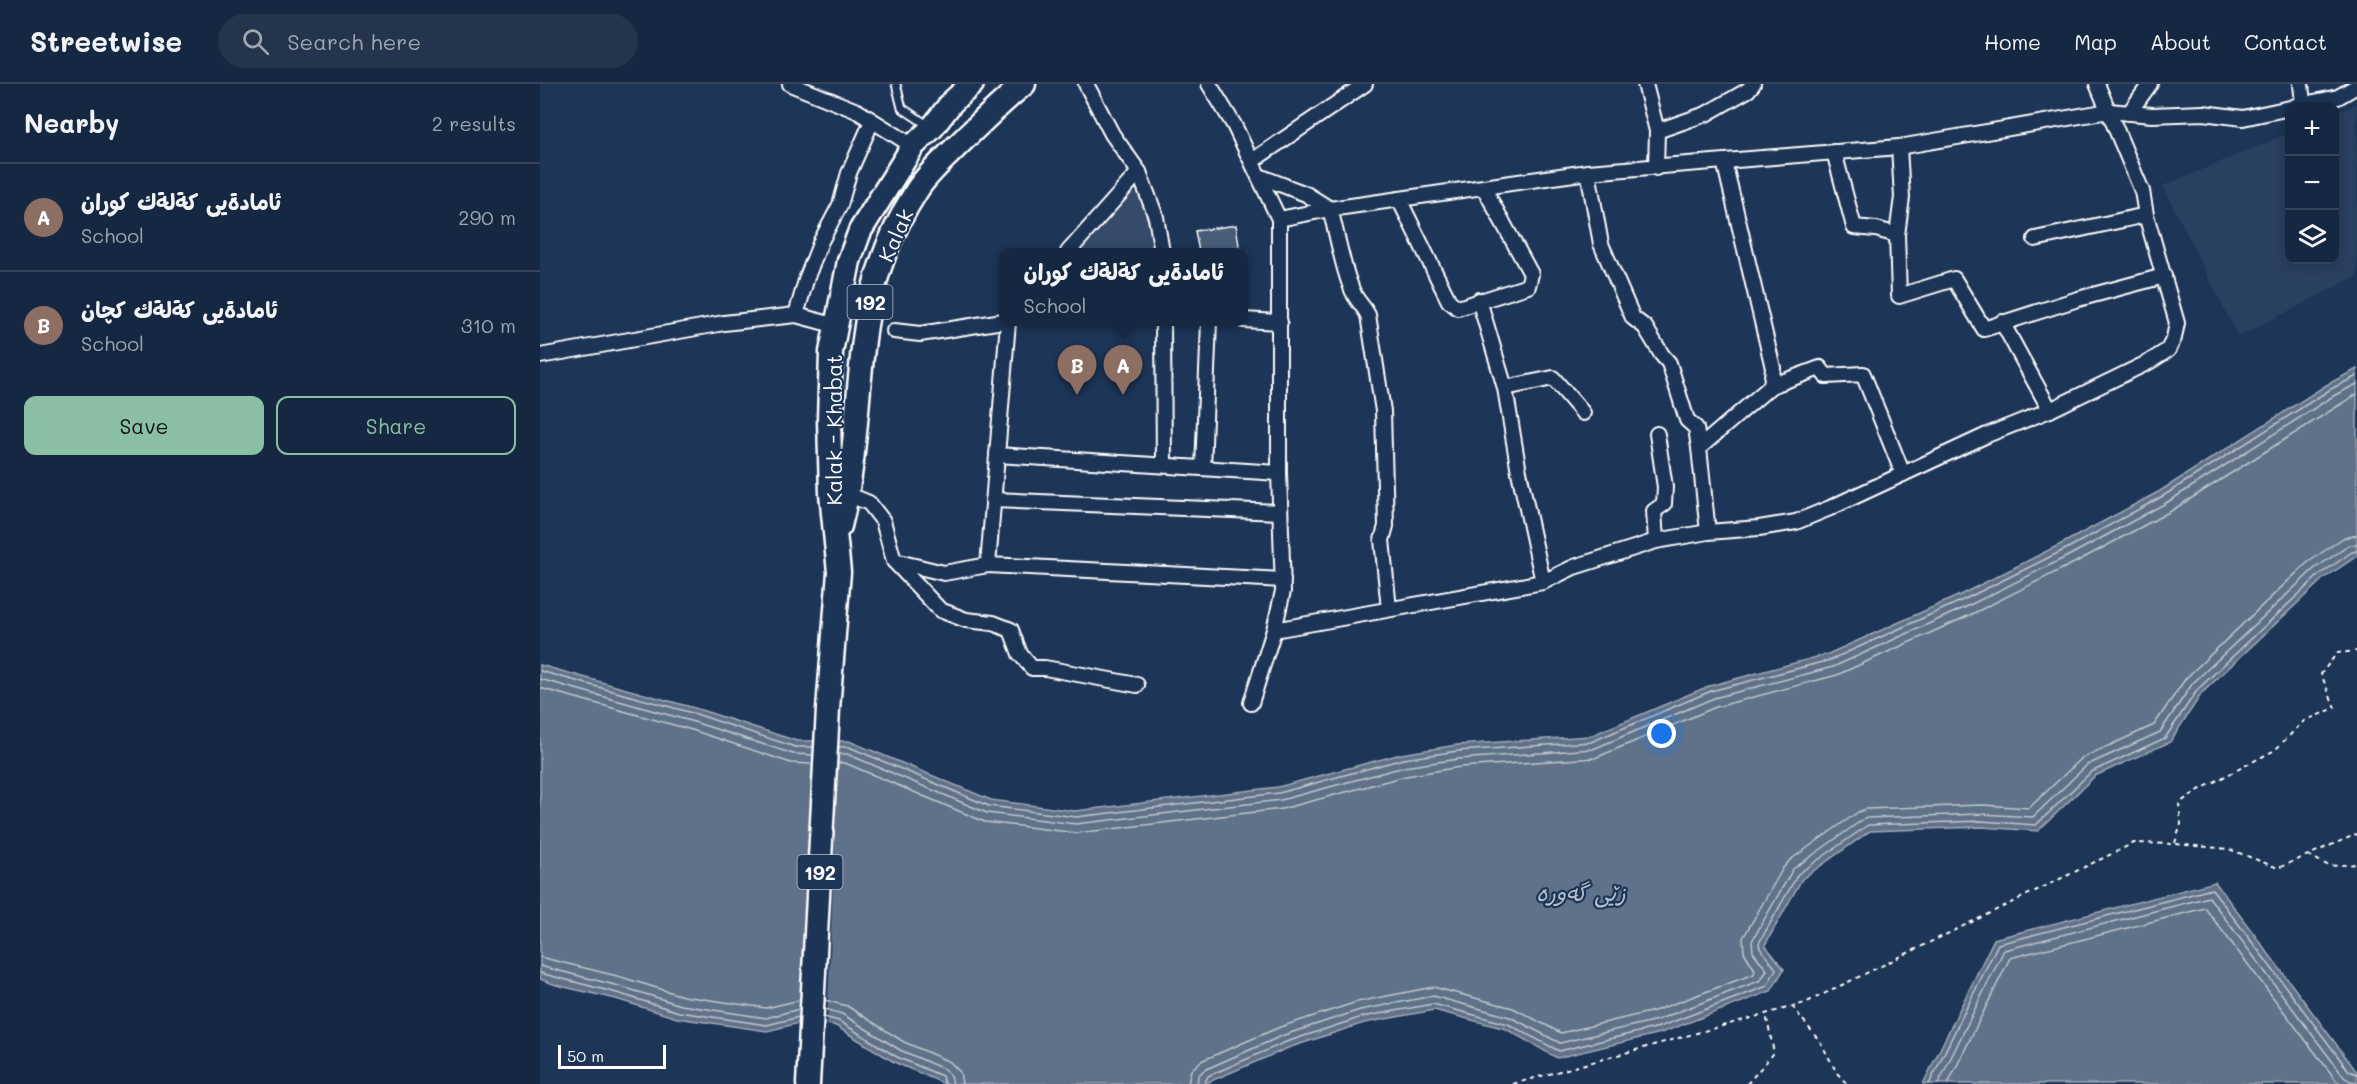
<!DOCTYPE html>
<html lang="en">
<head>
<meta charset="utf-8">
<style>
	:root { --surface:#162841; --page:#23344c; --text:#f1f3f6; --muted:#9ea6b1; --line:#35445a; --accent:#8abfa5 }
	body { margin:0; font-family:Mali,"Playpen Sans Arabic",sans-serif; background:var(--page); color:var(--text) }
	.controls { position:absolute; right:18px; top:18px; display:grid; overflow:hidden; border-radius:12px; box-shadow:0 3px 15px #0003 }
	.controls button { width:54px; height:54px; display:grid; place-items:center; padding:0; border:0; border-bottom:2px solid var(--line); background:var(--surface); color:var(--text); font:30px sans-serif }
	.scale { position:absolute; left:18px; bottom:15px; width:108px; box-sizing:border-box; padding-left:6px; border:3px solid #fff; border-top:0; font-size:16px; line-height:21px; white-space:nowrap; color:#fff; -webkit-text-stroke:4px #1d3557; paint-order:stroke }
	.you { position:absolute; left:1122px; top:650px; width:21px; height:21px; margin:-15px; border:4px solid #fff; border-radius:50%; background:#1a73e8; box-shadow:0 0 0 9px #1a73e833 }
	.badge { display:grid; place-items:center; width:39px; height:39px; border-radius:50%; background:var(--accent); color:#fff; font-size:20px; font-weight:700 }
	.pin { position:absolute; translate:-50% -50px; filter:drop-shadow(0 2px 3px #0008) }
	.pin::after { content:''; position:absolute; top:32px; width:21px; height:18px; background:inherit; clip-path:polygon(0 0,100% 0,50% 100%) }
	.popup { position:absolute; left:459px; top:164px; width:249px; height:78px; box-sizing:border-box; display:grid; place-content:center; border-radius:12px; background:var(--surface); filter:drop-shadow(0 2px 4px #0005); font-size:20px; white-space:nowrap; color:var(--muted) }
	.popup b { font-size:22px; color:var(--text) }
	.popup::after { content:''; position:absolute; left:50%; top:100%; margin-left:-12px; border:12px solid transparent; border-top-color:var(--surface) }
	.list { margin:0; padding:0; list-style:none }
	h2 { display:flex; justify-content:space-between; align-items:center; height:78px; margin:0; padding:0 24px; font-size:26px }
	h2 small { font-size:20px; font-weight:400; color:var(--muted) }
	.list li { display:grid; grid-template-columns:39px 1fr auto; gap:18px; align-items:center; box-sizing:border-box; height:108px; padding:0 24px; border-top:2px solid var(--line) }
	.list b { display:block; font-size:22px; white-space:nowrap }
	.list p { margin:0; font-size:20px; white-space:nowrap; color:var(--muted) }
	.list em { font-size:20px; font-style:normal; color:var(--muted) }
	.actions { display:flex; gap:12px; padding:18px 24px }
	.actions a { flex:1; padding:14px 0; border:2px solid var(--accent); border-radius:12px; text-align:center; font-size:21px; color:var(--accent) }
	.actions .main { background:var(--accent); color:#111 }
	.icon { flex:none; width:33px; height:33px; fill:none; stroke:currentColor; stroke-width:2; stroke-linecap:round; stroke-linejoin:round }
	.map { position:relative; flex:none; width:1817px; height:1000px; overflow:hidden }
	header { display:flex; align-items:center; gap:36px; box-sizing:border-box; height:84px; padding:0 30px; background:var(--surface); border-bottom:2px solid var(--line) }
	header strong { font-size:28px }
	nav { display:flex; gap:33px; margin-inline-start:auto; font-size:21px }
	.search { width:420px; height:54px; background:var(--page); display:flex; align-items:center; gap:15px; box-sizing:border-box; padding:0 21px; border-radius:33px; color:var(--muted); font-size:22px }
	main { display:flex }
	aside { flex:1; background:var(--surface) }
	.map>svg:first-child { display:block }
	.built { fill:#2a4161 }
	.green { fill:#364b69; stroke:#9aa5b4; stroke-width:1.5 }
	.water { fill:#617289; stroke:#a0aab8; stroke-width:1.5 }
	.pier { fill:#1d3557 }
	.lines { fill:none; stroke-linecap:round; stroke-linejoin:round }
	.shore { stroke:#c0c7d0; stroke-width:1.5 }
	.building { fill:#4a5d79; stroke:#fff; stroke-width:1.5 }
	.lane-casing { stroke:#fff; stroke-width:11 }
	.street-casing { stroke:#fff; stroke-width:18 }
	.primary-casing { stroke:#fff; stroke-width:27 }
	.path { stroke:#fff; stroke-width:2; stroke-dasharray:4.5 4.5; stroke-linecap:butt }
	.lane { stroke:#1d3557; stroke-width:7 }
	.street { stroke:#1d3557; stroke-width:14 }
	.primary { stroke:#1d3557; stroke-width:22 }
	.labels { text-anchor:middle; dominant-baseline:central; stroke-width:4.5; stroke-linejoin:round; paint-order:stroke }
	.shield { fill:#1d3557; stroke:#bbc2cd; stroke-width:1.5 }
	.shield-label { font-size:20px; font-weight:bold; fill:#fff }
	.street-label { font-size:21px; fill:#fff; stroke:#1d3557 }
	.water-label { font-size:22px; font-style:italic; fill:#b8c0ca; stroke:#1d3557 }
</style>
</head>
<body>
<header>
<strong>Streetwise</strong>
<div class="search"><svg class="icon" aria-label="search" viewBox="0 0 24 24"><circle cx="10" cy="10" r="6"/><path d="M15 15l6 6"/></svg>Search here</div>
<nav><a>Home</a><a>Map</a><a>About</a><a>Contact</a></nav>
</header>
<main>
<aside>
<h2>Nearby<small>2 results</small></h2>
<ul class="list">
<li><span class="badge" style="background:#8d6e63">A</span><div><b>ئامادةيى كةلةك كوران</b><p>School</p></div><em>290 m</em></li>
<li><span class="badge" style="background:#8d6e63">B</span><div><b>ئامادةيى كةلةك كچان</b><p>School</p></div><em>310 m</em></li>
</ul>
<div class="actions"><a class="main">Save</a><a>Share</a></div>
</aside>
<div class="map">
<svg width="1817" height="1000" viewBox="0 0 1817 1000">
	<rect width="100%" height="100%" fill="#1d3557"/>
	<filter id="ink" filterUnits="userSpaceOnUse"><feTurbulence type="fractalNoise" baseFrequency=".0167" numOctaves="2"/><feDisplacementMap in="SourceGraphic" scale="12" xChannelSelector="R" yChannelSelector="G"/><feConvolveMatrix kernelMatrix="1 2 1 2 8 2 1 2 1" color-interpolation-filters="sRGB"/></filter>
	<g filter="url(#ink)">
		<!-- built -->
		<path class="built" d="M1817 20V192L1698 253 1623 102 1749 49 1750 176H1794L1795 29Z"/>
		<!-- green -->
		<path class="green" d="M593 96 605 125 616 168H529Z"/>
		<!-- water -->
		<g class="water">
			<path d="M1817 285V472L1783 495 1662 609 1630 658 1555 692 1498 747 1441 743 1330 747 1262 795 1225 861 1244 885 1231 907 1121 949 1017 974 966 945 894 926 824 939 748 964 664 1000H405L354 978 296 942 271 936 227 947 137 934 76 915 16 901 0 895V581L158 625 257 657H309L451 716 535 727 738 703 861 670 917 661 1050 652 1169 602 1288 570 1420 511 1525 458 1620 407 1788 300Z"/>
			<path d="M1675 798 1817 988V1000H1383L1454 855Z"/>
		</g>
		<!-- pier -->
		<path class="pier" d="M287 654H299L287 943 272 939Z"/>
		<g class="lines">
			<!-- shore -->
			<g class="shore">
				<path d="M0 587 156 630 255 663H273"/>
				<path d="M0 595 154 638 253 670 273 671"/>
				<path d="M0 604 152 646 251 679 272 680"/>
				<path d="M299 663H309L449 722 536 733 739 709 863 675 918 667 1051 658 1171 607 1290 576 1423 516 1528 464 1623 412 1791 305 1817 292"/>
				<path d="M298 670H307L447 729 536 740 741 716 864 683 919 675 1053 665 1174 614 1293 583 1426 523 1532 470 1626 419 1795 311 1817 300"/>
				<path d="M298 679H305L445 738 537 749 742 725 866 692 920 683 1055 674 1176 623 1297 591 1430 531 1536 478 1631 427 1817 310"/>
				<path d="M0 873 81 893 143 912 226 924 260 916"/>
				<path d="M0 882 79 902 141 921 226 934 259 925"/>
				<path d="M0 889 77 909 139 928 227 941 259 933"/>
				<path d="M285 916 307 922 364 958 410 978 420 988 422 1000"/>
				<path d="M285 925 302 930 360 966 406 986 411 992 413 1000"/>
				<path d="M284 933 299 937 357 973 402 992 405 1000"/>
				<path d="M648 1000 651 986 661 977 740 943 817 918 893 903 973 924 1021 949 1114 927 1214 890 1215 886 1204 868 1203 854 1243 784 1250 776 1318 728 1326 725 1442 721 1489 724 1542 674 1614 641 1646 594 1767 479 1803 454 1817 451"/>
				<path d="M657 1000 658 992 664 986 744 951 820 926 893 912 970 933 1020 959 1117 936 1221 896 1227 886 1213 868 1212 857 1253 785 1325 734 1441 730 1493 733 1547 681 1620 648 1653 599 1774 485 1808 462 1817 460"/>
				<path d="M664 1000 668 992 746 958 822 933 893 920 968 940 1019 967 1119 943 1227 902 1236 885 1220 864 1219 859 1258 790 1328 741 1441 737 1496 741 1551 688 1625 654 1658 605 1779 491 1812 468 1817 467"/>
				<path d="M1389 1000 1458 860 1672 805 1809 987 1817 990"/>
				<path d="M1398 1000 1464 866 1669 813 1804 993 1810 997 1817 998"/>
				<path d="M1408 1000 1470 874 1665 824 1799 1000"/>
			</g>
		</g>
		<!-- building -->
		<path class="building" d="M696 141 700 168H659L655 147Z"/>
		<g class="lines">
			<!-- lane casing -->
			<g class="lane-casing">
				<path id="lane" d="M356 0 362 24 389 42"/>
			</g>
			<!-- street casing -->
			<g class="street-casing">
				<g id="street">
					<path d="M250 0 317 27 373 62"/>
					<path d="M546 0 572 50 599 88 616 133 622 168"/>
					<path d="M669 0 694 41 739 135 790 125 1048 88 1359 63 1569 27 1612 31 1663 29 1703 34 1750 24"/>
					<path d="M1105 0 1117 47 1116 84"/>
					<path d="M1761 0 1763 20"/>
					<path d="M1755 22 1798 13 1817 2"/>
					<path d="M1589 29 1610 0"/>
					<path d="M1117 47 1166 30 1208 6 1213 0"/>
					<path d="M1359 63 1362 113 1357 151 1359 212 1414 195 1444 245 1538 215 1624 192"/>
					<path d="M1294 68 1314 143 1336 145 1357 151"/>
					<path d="M712 77 825 0"/>
					<path d="M1048 88 1061 160 1093 234 1105 243 1122 271 1129 279 1147 336 1156 344 1159 364"/>
					<path d="M719 92 766 110 790 125C797 149 804 192 815 212 819 219 824 223 828 231L843 327 846 442 842 456 849 525"/>
					<path d="M859 115 904 207 909 217 918 224 988 202 991 190 944 104"/>
					<path d="M1495 155 1606 131"/>
					<path d="M528 168 599 88"/>
					<path d="M939 216 965 304 979 388 1003 498"/>
					<path d="M256 231 267 193 281 157 300 121 309 89 332 37"/>
					<path d="M703 236 740 238"/>
					<path d="M623 238 624 381"/>
					<path d="M1462 238 1510 326"/>
					<path d="M354 247 380 250 463 237"/>
					<path d="M0 272 184 239 256 231 297 242"/>
					<path d="M1231 302 1280 284 1286 292 1323 290 1363 390"/>
					<path d="M965 304 1013 294 1043 329"/>
					<path d="M457 371 739 389"/>
					<path d="M663 384 669 238"/>
					<path d="M307 410 329 419 343 437 354 477 404 489 448 481 743 496"/>
					<path d="M453 416 740 428"/>
					<path d="M1168 448 1159 364 1231 302 1233 284 1184 77"/>
					<path d="M1116 457 1114 427 1124 420 1125 403 1117 350"/>
					<path d="M354 477 400 526 426 536 453 539 471 546 480 570 492 584H505L597 601"/>
					<path d="M448 481 468 238"/>
					<path d="M734 546 1003 498 1034 483 1116 457 1168 448 1219 444 1256 438 1290 424 1447 351 1510 326 1609 278 1628 266 1634 254 1637 239 1606 131 1602 107 1557 0"/>
					<path d="M711 619 734 546 743 507 739 389V135"/>
				</g>
			</g>
			<!-- primary casing -->
			<g class="primary-casing">
				<g id="primary">
					<path d="M300 442C316 381 316 318 324 256 330 203 348 151 377 106 385 93 399 80 410 69 434 45 458 21 484 0"/>
					<path d="M268 1000 288 625 299 488 291 410 289 336 291 268 309 177 320 147 373 62 392 44 412 18 432 0"/>
				</g>
			</g>
			<!-- path -->
			<g class="path">
				<path d="M1635 759 1641 740 1639 719 1659 706 1735 666 1764 637 1795 624 1781 590 1797 569 1817 567"/>
				<path d="M1768 771 1789 782 1817 780"/>
				<path d="M1252 922 1281 959 1297 989 1307 1000"/>
				<path d="M973 1000 1265 919 1594 759 1635 760 1689 765 1738 784 1817 750"/>
				<path d="M1207 1000 1234 969 1226 930"/>
			</g>
			<!-- lane -->
			<use href="#lane" class="lane"/>
			<!-- street -->
			<use href="#street" class="street"/>
			<!-- primary -->
			<use href="#primary" class="primary"/>
		</g>
	</g>
	<g class="labels">
		<!-- shield labels -->
		<g class="shield">
			<rect x="307.5" y="201" width="45" height="34" rx="4.5"/>
			<rect x="257.5" y="771" width="45" height="34" rx="4.5"/>
		</g>
		<g class="shield-label">
			<text x="330" y="218">192</text>
			<text x="280" y="788">192</text>
		</g>
		<!-- street labels -->
		<g class="street-label">
			<text transform="translate(355 151) rotate(-66)">Kalak</text>
			<text transform="translate(293 346) rotate(-90)">Kalak - Khabat</text>
		</g>
		<!-- water labels -->
		<g class="water-label">
			<text x="1041" y="808">زێی گەورە</text>
		</g>
	</g>
</svg>
<div class="controls">
<button>+</button>
<button>−</button>
<button><svg class="icon" aria-label="layers" viewBox="0 0 24 24"><path d="M12 4l9 5-9 5-9-5zM3 14l9 5 9-5"/></svg></button>
</div>
<div class="scale">50 m</div>
<div class="you"></div>
<div class="pin badge" style="left:583px;top:311px;background:#8d6e63">A</div>
<div class="popup"><b>ئامادةيى كةلةك كوران</b>School</div>
<div class="pin badge" style="left:537px;top:311px;background:#8d6e63">B</div>
</div>
</main>
</body>
</html>
